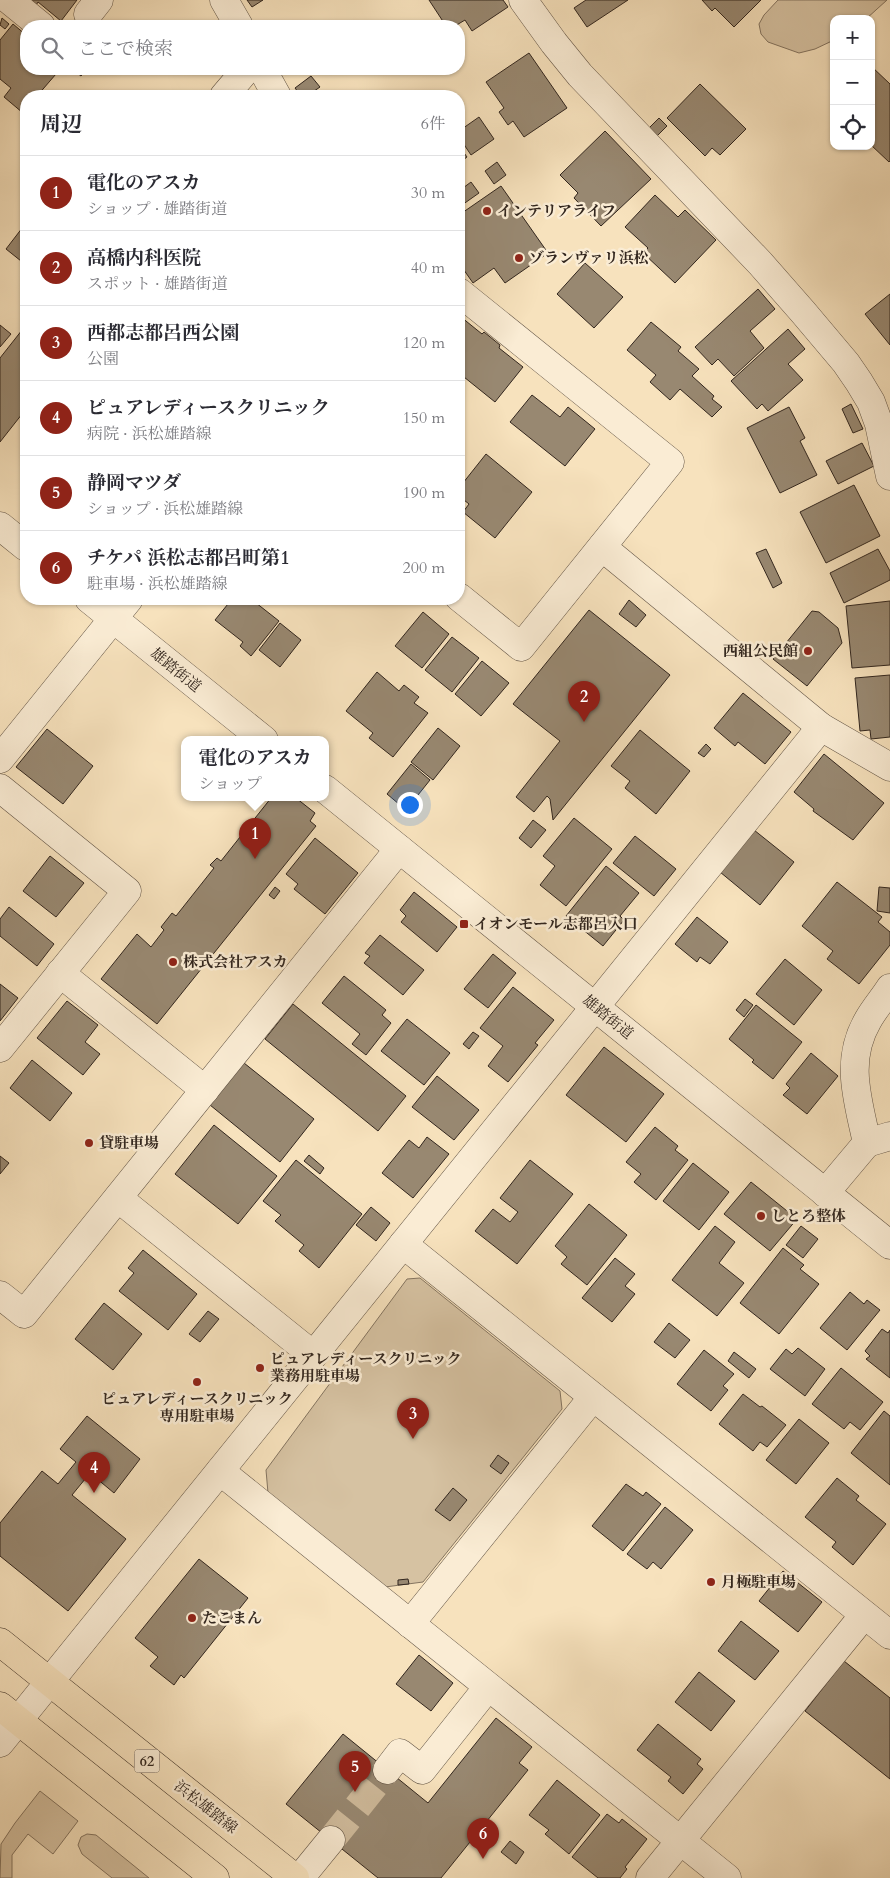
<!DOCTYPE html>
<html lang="ja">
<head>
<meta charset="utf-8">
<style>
	:root { --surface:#fff; --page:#f2f2f3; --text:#2b2b33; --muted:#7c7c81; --line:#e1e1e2; --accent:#8f2418 }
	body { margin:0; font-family:Cardo,"Noto Serif JP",serif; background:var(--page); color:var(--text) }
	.controls { position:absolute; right:15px; top:15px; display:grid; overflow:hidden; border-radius:10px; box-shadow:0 1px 4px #0004 }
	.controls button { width:45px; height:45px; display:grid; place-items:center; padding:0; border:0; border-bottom:1px solid var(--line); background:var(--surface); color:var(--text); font:25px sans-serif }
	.you { position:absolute; left:409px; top:804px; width:18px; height:18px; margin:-12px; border:4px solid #fff; border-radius:50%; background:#1a73e8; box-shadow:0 0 0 8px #1a73e833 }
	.badge { display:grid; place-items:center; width:32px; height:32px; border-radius:50%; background:var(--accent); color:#fff; font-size:16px; font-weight:700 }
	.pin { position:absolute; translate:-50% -41px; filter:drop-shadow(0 1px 2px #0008) }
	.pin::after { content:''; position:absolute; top:26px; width:18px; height:15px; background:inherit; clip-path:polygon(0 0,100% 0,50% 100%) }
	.popup { position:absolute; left:181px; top:736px; width:148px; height:65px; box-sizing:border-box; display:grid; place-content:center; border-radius:10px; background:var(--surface); filter:drop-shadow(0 1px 4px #0005); font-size:16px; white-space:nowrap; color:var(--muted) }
	.popup b { font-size:19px; color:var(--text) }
	.popup::after { content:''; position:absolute; left:50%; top:100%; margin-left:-10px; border:10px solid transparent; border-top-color:var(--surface) }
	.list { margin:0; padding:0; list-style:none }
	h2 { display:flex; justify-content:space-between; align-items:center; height:65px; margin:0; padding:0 20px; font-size:21px }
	h2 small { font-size:16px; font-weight:400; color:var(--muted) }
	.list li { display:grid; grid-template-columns:32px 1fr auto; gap:15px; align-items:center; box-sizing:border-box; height:75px; padding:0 20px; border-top:1px solid var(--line) }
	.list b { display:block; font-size:19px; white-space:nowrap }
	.list p { margin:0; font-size:16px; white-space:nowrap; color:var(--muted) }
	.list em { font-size:16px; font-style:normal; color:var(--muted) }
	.icon { flex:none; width:28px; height:28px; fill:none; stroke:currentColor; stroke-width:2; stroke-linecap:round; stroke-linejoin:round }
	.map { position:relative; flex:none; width:890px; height:1878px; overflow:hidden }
	.search { position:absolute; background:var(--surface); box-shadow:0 1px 4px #0004; left:20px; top:20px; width:445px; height:55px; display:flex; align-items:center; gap:12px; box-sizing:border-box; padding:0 18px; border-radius:20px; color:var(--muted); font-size:19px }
	.panel { position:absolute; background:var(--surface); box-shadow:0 1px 4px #0004; left:20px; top:90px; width:445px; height:515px; border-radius:20px }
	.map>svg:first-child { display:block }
	.green { fill:#d6c2a2; stroke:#847460 }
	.building { fill:#988871; stroke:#32261e }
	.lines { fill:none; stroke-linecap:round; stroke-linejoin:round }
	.minor-tunnel { stroke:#d0bc9d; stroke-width:28; stroke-dasharray:28 14; stroke-linecap:butt }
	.minor-casing { stroke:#635546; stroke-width:29 }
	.major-casing { stroke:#32261e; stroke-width:29 }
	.minor { stroke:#faecd4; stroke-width:28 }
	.major { stroke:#f7e2bd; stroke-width:28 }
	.poi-dot { fill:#8f2418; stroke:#faecd4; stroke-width:2 }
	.labels { text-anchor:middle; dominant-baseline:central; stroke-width:5; stroke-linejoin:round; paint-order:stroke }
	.shield { fill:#faecd4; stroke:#6e6155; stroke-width:1 }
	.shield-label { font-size:14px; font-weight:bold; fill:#32261e }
	.poi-label { font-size:15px; font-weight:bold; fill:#32261e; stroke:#faecd4; text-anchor:start }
	.street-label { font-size:15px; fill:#32261e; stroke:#faecd4 }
</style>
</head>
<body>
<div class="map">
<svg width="890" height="1878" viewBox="0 0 890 1878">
	<rect width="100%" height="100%" fill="#f7e2bd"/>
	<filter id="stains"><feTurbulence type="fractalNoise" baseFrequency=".004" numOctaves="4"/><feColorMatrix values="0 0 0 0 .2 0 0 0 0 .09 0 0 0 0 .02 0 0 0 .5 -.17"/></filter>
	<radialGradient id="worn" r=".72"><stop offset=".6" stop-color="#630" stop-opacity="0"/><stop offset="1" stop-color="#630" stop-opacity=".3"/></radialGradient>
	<!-- green -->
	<g class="green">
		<path d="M778 0H887L866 19H834V40L815 49 799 53 768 42 761 34 759 24 764 15Z"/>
		<path d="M420 1278 560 1391 562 1409 423 1582 385 1587 268 1493 266 1470 407 1279Z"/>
		<path d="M40 1791 78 1821 53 1854 28 1834 12 1855V1878H0L1 1844 15 1823Z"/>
		<path d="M87 1834 96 1835 149 1878H112L82 1854 78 1845 81 1837Z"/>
	</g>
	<!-- building -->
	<g class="building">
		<path d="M27 0H77L61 21 38 2 35 7Z"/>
		<path d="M247 0H263L252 7Z"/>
		<path d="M429 0H503L508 7 472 31 465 20 455 26H446Z"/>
		<path d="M586 0H628L587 27 574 8Z"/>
		<path d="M702 0H761L734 27 715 8 712 11Z"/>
		<path d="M2 18 9 24 5 29 0 25Z"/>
		<path d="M13 24 26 35V69H49L56 74 37 96H26V110L23 113 4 97 11 88 0 79V40Z"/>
		<path d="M529 53 567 108 524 137 513 121 508 125 499 112 504 108 486 82Z"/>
		<path d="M871 66 890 84V161L889 162 871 145Z"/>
		<path d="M72 69H87L81 76Z"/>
		<path d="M311 76 320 87 307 96H301L295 88Z"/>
		<path d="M700 84 746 129 720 155 712 148 705 156 667 118Z"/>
		<path d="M479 117 494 139 471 155 459 137V131Z"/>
		<path d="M659 118 667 126 655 138 647 130Z"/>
		<path d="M605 131 651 179 601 226 574 198 578 193 560 175Z"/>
		<path d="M459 146 467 157 459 163Z"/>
		<path d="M497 162 506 175 494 184 485 171Z"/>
		<path d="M471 182 479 193 462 205 459 200V191Z"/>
		<path d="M501 186 548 253 505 283 494 268 473 283 459 263V215Z"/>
		<path d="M655 195 678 217 685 210 716 240 675 283 643 253 648 248 625 227Z"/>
		<path d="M26 223V265L6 249Z"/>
		<path d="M585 263 623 297 594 328 557 294Z"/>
		<path d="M758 289 775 309 750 331 764 348 734 376 718 359 712 365 695 347Z"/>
		<path d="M890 294V345L865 314Z"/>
		<path d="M461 317 482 334 484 332 500 345 499 348 523 367 495 402 459 373V321Z"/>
		<path d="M651 322 681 347 678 351 699 369 692 376 714 396 712 399 722 407 712 417 680 389 670 400 650 382 656 375 627 350Z"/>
		<path d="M0 325 11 334 0 347Z"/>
		<path d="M26 325V409L0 442V358Z"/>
		<path d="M788 329 805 349 788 364 803 380 768 411 762 404 757 409 731 381Z"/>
		<path d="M532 395 560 417 568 407 595 429 565 466 510 422Z"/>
		<path d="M851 404 863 429 853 433 842 409Z"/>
		<path d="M789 407 805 438 800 441 817 475 780 493 747 428Z"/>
		<path d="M862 443 874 466 838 484 826 461Z"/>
		<path d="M486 454 532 492 495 538 463 512 469 504 459 496V488Z"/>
		<path d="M854 485 880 536 826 563 800 512Z"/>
		<path d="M766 549 782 583 773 588 756 553Z"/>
		<path d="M878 549 890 571V580L844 603 830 573Z"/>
		<path d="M232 599H251L279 621 251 656 240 646 243 642 215 620Z"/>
		<path d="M629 600 646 615 636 627 619 614Z"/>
		<path d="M890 601V665L852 668 846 606Z"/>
		<path d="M589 610 670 675 553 820 550 799 547 796 534 812 516 797 560 741 513 704Z"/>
		<path d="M812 611 819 612 838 628 842 643 807 686 773 659Z"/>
		<path d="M423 612 449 634 422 668 395 646Z"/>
		<path d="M280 623 301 640 280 667 259 650Z"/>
		<path d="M452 637 479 658 452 692 425 670Z"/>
		<path d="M482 661 509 683 481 716 455 694Z"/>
		<path d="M377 672 399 691 404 685 419 697 414 703 428 713 393 757 369 738 373 733 346 711Z"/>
		<path d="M890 675V737L871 739 870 730 860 731 855 678Z"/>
		<path d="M743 693 791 732 765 764 738 742 735 746 714 728Z"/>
		<path d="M438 728 460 746 433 780 411 762Z"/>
		<path d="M47 729 93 766 63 804 16 767Z"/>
		<path d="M640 730 690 771 656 814 625 788 630 781 611 766Z"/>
		<path d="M706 744 711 749 704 757 698 753Z"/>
		<path d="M824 754 884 803 853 840 813 811 814 809 794 792Z"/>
		<path d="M411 764 430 780 406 810 387 794Z"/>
		<path d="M271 798H296L315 813 310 821 316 826 157 1024 101 979 137 934 151 947 164 930 161 927 172 913 176 916 214 868 210 865 217 858 221 861Z"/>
		<path d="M574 818 612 849 566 906 540 885 555 866 543 856Z"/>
		<path d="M533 820 546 830 531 848 519 838Z"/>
		<path d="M754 830 794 862 760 905 720 872Z"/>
		<path d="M635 836 676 869 654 896 613 863Z"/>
		<path d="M315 838 358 873 325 914 294 889 298 884 286 874Z"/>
		<path d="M50 856 84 883 56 917 23 891Z"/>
		<path d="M606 866 639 893 620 916 624 920 603 946 566 916Z"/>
		<path d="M837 882 882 917 878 922 890 932V945L859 984 827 959 833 951 802 926Z"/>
		<path d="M275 887 280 891 274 899 269 895Z"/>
		<path d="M879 887 890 888V913L877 911Z"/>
		<path d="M414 892 457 927 437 952 401 922 406 916 400 910Z"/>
		<path d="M9 907 54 944 37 966 0 936V919Z"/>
		<path d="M697 917 728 942 710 964 700 957 697 962 675 944Z"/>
		<path d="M380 935 424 970 403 995 364 963 370 956 365 953Z"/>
		<path d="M493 954 516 973 488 1008 464 989Z"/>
		<path d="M785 959 822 990 794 1025 756 994Z"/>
		<path d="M344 976 386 1010 382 1015 391 1023 366 1055 352 1044 360 1034 322 1003Z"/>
		<path d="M0 984 18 998 0 1021Z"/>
		<path d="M513 987 554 1020 535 1043 538 1045 508 1082 488 1066 503 1046 480 1028Z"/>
		<path d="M745 999 753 1005 744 1017 736 1010Z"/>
		<path d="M67 1001 98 1025 85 1042 100 1054 83 1075 37 1038Z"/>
		<path d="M293 1004 406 1096 378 1131 265 1039Z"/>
		<path d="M756 1005 802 1042 773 1079 752 1062 754 1060 729 1039Z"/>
		<path d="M407 1019 450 1053 424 1085 381 1051Z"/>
		<path d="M473 1032 479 1036 469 1049 463 1044Z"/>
		<path d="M604 1047 664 1094 626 1142 566 1095Z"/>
		<path d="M811 1053 838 1076 807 1114 783 1095 790 1088 786 1084Z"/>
		<path d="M32 1060 72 1093 50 1121 10 1088Z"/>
		<path d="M244 1063 314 1119 280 1162 210 1105Z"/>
		<path d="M437 1076 479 1110 454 1140 412 1107Z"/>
		<path d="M214 1125 277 1176 238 1224 175 1174Z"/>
		<path d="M655 1127 678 1146 675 1150 688 1160 656 1200 634 1182 641 1174 626 1162Z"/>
		<path d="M427 1137 449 1154 413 1198 382 1173 409 1140 419 1148Z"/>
		<path d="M309 1155 324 1168 320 1174 304 1161Z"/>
		<path d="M0 1156 9 1163 0 1174Z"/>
		<path d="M296 1160 362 1214 319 1268 299 1251 304 1245 275 1221 281 1215 263 1201Z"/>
		<path d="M530 1160 573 1194 517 1264 475 1231 493 1209 510 1222 518 1212 500 1198Z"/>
		<path d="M693 1163 729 1192 699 1230 663 1201Z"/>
		<path d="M751 1182 797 1219 770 1251 724 1214Z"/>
		<path d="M589 1204 627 1235 587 1285 561 1264 567 1257 555 1246Z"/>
		<path d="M371 1207 390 1223 376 1241 356 1225Z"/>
		<path d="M715 1226 735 1242 719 1263 744 1283 717 1316 672 1280Z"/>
		<path d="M801 1226 818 1239 803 1258 786 1245Z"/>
		<path d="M783 1248 804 1265 800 1269 819 1284 779 1334 740 1303Z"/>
		<path d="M143 1250 197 1294 168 1330 119 1291 134 1273 128 1268Z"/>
		<path d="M615 1258 635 1274 625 1286 635 1294 612 1322 582 1298Z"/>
		<path d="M850 1292 864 1304 867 1300 880 1310 847 1350 820 1328Z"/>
		<path d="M104 1303 142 1334 113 1370 75 1339Z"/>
		<path d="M208 1311 219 1319 200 1342 189 1334Z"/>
		<path d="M669 1323 690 1340 675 1358 654 1342Z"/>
		<path d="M882 1329 888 1333 890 1330V1378L866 1359 870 1356 865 1351Z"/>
		<path d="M798 1348 825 1369 805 1396 770 1369 786 1349 792 1354Z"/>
		<path d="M704 1350 734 1374 723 1386 728 1390 711 1411 677 1384Z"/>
		<path d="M734 1352 756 1369 749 1378 728 1361Z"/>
		<path d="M841 1368 883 1402 860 1430 850 1422 844 1429 812 1404Z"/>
		<path d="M743 1394 760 1407 762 1406 786 1425 767 1447 760 1442 753 1451 719 1424Z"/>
		<path d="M884 1411 890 1416V1485L851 1453Z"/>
		<path d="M87 1416 140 1459 114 1493 90 1473 72 1495 126 1539 68 1611 0 1556V1523L42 1471 58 1484 76 1462 60 1449Z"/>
		<path d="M799 1419 829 1443 796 1484 766 1460Z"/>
		<path d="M498 1455 509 1463 501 1474 490 1466Z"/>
		<path d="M837 1478 859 1496 856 1500 886 1524 853 1565 832 1547 836 1542 805 1517Z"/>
		<path d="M626 1484 643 1496 646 1492 661 1504 623 1551 592 1526Z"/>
		<path d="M453 1488 467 1500 450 1521 435 1510Z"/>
		<path d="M665 1507 693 1530 661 1569 653 1562 647 1569 627 1554Z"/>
		<path d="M199 1559 248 1598 184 1678 181 1675 174 1685 150 1666 158 1657 135 1638Z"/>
		<path d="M783 1571 822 1602 798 1632 759 1601Z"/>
		<path d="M408 1579 409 1584 398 1585V1580Z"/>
		<path d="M741 1621 779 1651 755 1680 718 1651Z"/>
		<path d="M419 1655 453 1683 431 1711 396 1684Z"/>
		<path d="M844 1661 890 1698V1779L805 1711Z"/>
		<path d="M699 1672 735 1701 711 1731 675 1702Z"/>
		<path d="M496 1718 532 1747 519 1763 528 1770 441 1878H378L286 1804 343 1734 428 1803Z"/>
		<path d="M658 1724 701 1759 697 1764 703 1769 683 1794 668 1781 671 1777 637 1750Z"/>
		<path d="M557 1780 600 1815 569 1854 545 1834 549 1830 529 1815Z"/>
		<path d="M607 1814 619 1823 622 1819 647 1839 625 1867 627 1869 620 1878H598L572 1857Z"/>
		<path d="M510 1841 524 1852 516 1864 501 1852Z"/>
	</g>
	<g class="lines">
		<!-- minor-tunnel -->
		<path class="minor-tunnel" d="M331 1840 387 1770"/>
		<!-- minor casing -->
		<g class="minor-casing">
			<g id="minor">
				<path d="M9 0 41 26"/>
				<path d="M224 0 239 26"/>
				<path d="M523 0 554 43 580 75 760 263 803 312 846 363 859 382 871 402 879 424 890 476"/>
				<path d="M88 14 99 0"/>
				<path d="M262 69 277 96"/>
				<path d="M224 96 247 69"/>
				<path d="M459 292 670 462 521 647 459 597"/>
				<path d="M0 526 26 547"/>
				<path d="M602 547 821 727 890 767"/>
				<path d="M89 599 264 740"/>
				<path d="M0 759 129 599"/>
				<path d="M0 788 127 891 0 1048"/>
				<path d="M325 789 890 1245"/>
				<path d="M60 973 205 1090"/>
				<path d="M867 1143 890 1136"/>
				<path d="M825 1193 867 1143C858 1100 844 1061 868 1020 874 1009 883 999 890 988"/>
				<path d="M118 1198 313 1355"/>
				<path d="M403 1244 890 1635"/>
				<path d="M0 1295 24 1314 399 849"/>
				<path d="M220 1471 727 1878"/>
				<path d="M410 1624 593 1397"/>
				<path d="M0 1743 821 727"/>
				<path d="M387 1770 400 1753 422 1770 488 1687"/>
				<path d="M300 1878 331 1840"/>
				<path d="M650 1878 864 1615"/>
			</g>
		</g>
		<!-- major casing -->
		<g class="major-casing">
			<g id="major">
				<path d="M0 1642 295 1878"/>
				<path d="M0 1706 215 1878"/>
			</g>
		</g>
		<!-- minor -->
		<use href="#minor" class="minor"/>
		<!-- major -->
		<use href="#major" class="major"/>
	</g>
	<!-- markers -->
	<g class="poi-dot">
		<circle cx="487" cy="211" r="5"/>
		<circle cx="519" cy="258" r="5"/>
		<circle cx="808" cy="651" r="5"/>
		<rect x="459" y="919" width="10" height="10" rx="2.5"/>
		<circle cx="173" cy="962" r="5"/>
		<circle cx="89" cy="1143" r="5"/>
		<circle cx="761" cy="1216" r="5"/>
		<circle cx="260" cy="1368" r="5"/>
		<circle cx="197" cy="1382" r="5"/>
		<circle cx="711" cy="1582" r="5"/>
		<circle cx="192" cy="1618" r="5"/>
	</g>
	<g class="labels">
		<!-- shield labels -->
		<rect class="shield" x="134.5" y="1749.5" width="25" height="23" rx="4"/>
		<g class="shield-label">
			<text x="147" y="1761">62</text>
		</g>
		<!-- poi labels -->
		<g class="poi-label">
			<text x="497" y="211">インテリアライフ</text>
			<text x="529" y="258">ゾランヴァリ浜松</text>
			<text x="798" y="651" text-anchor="end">西組公民館</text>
			<text x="474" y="924">イオンモール志都呂入口</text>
			<text x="183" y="962">株式会社アスカ</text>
			<text x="99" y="1143">貸駐車場</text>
			<text x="771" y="1216">しとろ整体</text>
			<text x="270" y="1359">ピュアレディースクリニック<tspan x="270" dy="17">業務用駐車場</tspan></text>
			<text x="197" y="1399" text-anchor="middle">ピュアレディースクリニック<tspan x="197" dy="17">専用駐車場</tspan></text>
			<text x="721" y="1582">月極駐車場</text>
			<text x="202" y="1618">たこまん</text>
		</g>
		<!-- street labels -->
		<g class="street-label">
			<text transform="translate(176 670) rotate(39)">雄踏街道</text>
			<text transform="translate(608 1017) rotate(39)">雄踏街道</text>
			<text transform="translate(206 1807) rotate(38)">浜松雄踏線</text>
		</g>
	</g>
	<rect width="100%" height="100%" filter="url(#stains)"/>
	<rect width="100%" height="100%" fill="url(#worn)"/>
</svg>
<div class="controls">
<button>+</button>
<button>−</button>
<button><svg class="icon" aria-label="locate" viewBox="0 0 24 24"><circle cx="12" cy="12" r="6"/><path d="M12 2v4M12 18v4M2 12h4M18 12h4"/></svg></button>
</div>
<div class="you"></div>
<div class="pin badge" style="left:255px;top:859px">1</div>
<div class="popup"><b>電化のアスカ</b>ショップ</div>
<div class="pin badge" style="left:584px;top:722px">2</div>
<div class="pin badge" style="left:413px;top:1439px">3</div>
<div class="pin badge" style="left:94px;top:1493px">4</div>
<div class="pin badge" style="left:355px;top:1792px">5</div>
<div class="pin badge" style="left:483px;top:1859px">6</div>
<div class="search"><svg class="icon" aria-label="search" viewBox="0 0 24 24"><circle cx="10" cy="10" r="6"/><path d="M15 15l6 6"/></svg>ここで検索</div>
<section class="panel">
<h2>周辺<small>6件</small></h2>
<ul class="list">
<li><span class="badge">1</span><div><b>電化のアスカ</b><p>ショップ · 雄踏街道</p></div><em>30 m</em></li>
<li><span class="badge">2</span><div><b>高橋内科医院</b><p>スポット · 雄踏街道</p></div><em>40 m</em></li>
<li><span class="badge">3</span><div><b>西都志都呂西公園</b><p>公園</p></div><em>120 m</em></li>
<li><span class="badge">4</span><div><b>ピュアレディースクリニック</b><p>病院 · 浜松雄踏線</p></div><em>150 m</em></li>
<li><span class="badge">5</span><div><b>静岡マツダ</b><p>ショップ · 浜松雄踏線</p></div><em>190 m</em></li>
<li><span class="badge">6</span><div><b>チケパ 浜松志都呂町第1</b><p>駐車場 · 浜松雄踏線</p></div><em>200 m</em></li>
</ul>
</section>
</div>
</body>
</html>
